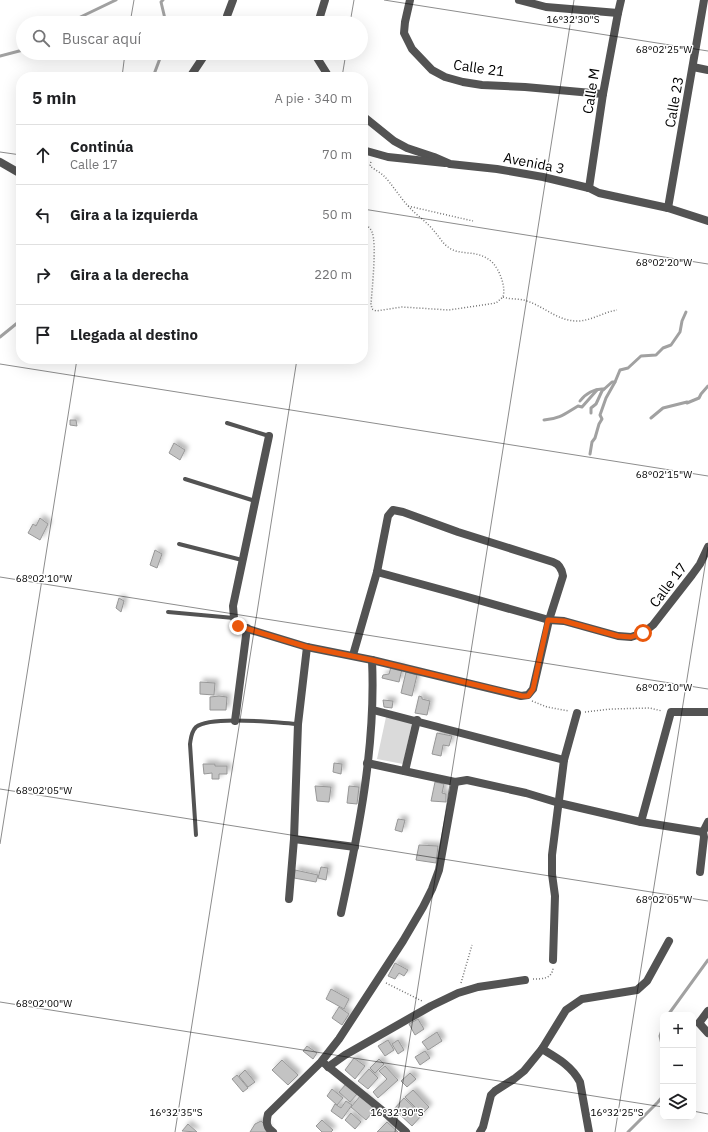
<!DOCTYPE html>
<html lang="es">
<head>
<meta charset="utf-8">
<style>
	:root { --surface:#fff; --page:#f6f6f6; --text:#202124; --muted:#757577; --line:#e0e0e0 }
	body { margin:0; font-family:"IBM Plex Sans",sans-serif; background:var(--page); color:var(--text) }
	.controls { position:absolute; right:12px; bottom:12px; display:grid; overflow:hidden; border-radius:8px; box-shadow:0 4px 16px #0002 }
	.controls button { width:36px; height:36px; display:grid; place-items:center; padding:0; border:0; border-bottom:1px solid var(--line); background:var(--surface); color:var(--text); font:20px sans-serif }
	.stop { position:absolute; width:12px; height:12px; margin:-9px; border:3px solid #ea580c; border-radius:50%; background:#fff }
	.stop.end { background:#ea580c; border-color:#fff; box-shadow:0 1px 4px #0008 }
	.list { margin:0; padding:0; list-style:none }
	h2 { display:flex; justify-content:space-between; align-items:center; height:52px; margin:0; padding:0 16px; font-size:17px }
	h2 small { font-size:13px; font-weight:400; color:var(--muted) }
	.list li { display:grid; grid-template-columns:26px 1fr auto; gap:12px; align-items:center; box-sizing:border-box; height:60px; padding:0 16px; border-top:1px solid var(--line) }
	.list b { display:block; font-size:15px; white-space:nowrap }
	.list p { margin:0; font-size:13px; white-space:nowrap; color:var(--muted) }
	.list em { font-size:13px; font-style:normal; color:var(--muted) }
	.icon { flex:none; width:22px; height:22px; fill:none; stroke:currentColor; stroke-width:2; stroke-linecap:round; stroke-linejoin:round }
	.map { position:relative; flex:none; width:708px; height:1132px; overflow:hidden }
	.search { position:absolute; background:var(--surface); box-shadow:0 4px 16px #0002; left:16px; top:16px; width:352px; height:44px; display:flex; align-items:center; gap:10px; box-sizing:border-box; padding:0 14px; border-radius:22px; color:var(--muted); font-size:15px }
	.panel { position:absolute; background:var(--surface); box-shadow:0 4px 16px #0002; left:16px; top:72px; width:352px; height:292px; border-radius:16px }
	.map>svg:first-child { display:block }
	.green { fill:#dadada }
	.lines { fill:none; stroke-linecap:round; stroke-linejoin:round }
	.stream { stroke:#a1a1a1; stroke-width:3 }
	.building { fill:#c3c3c3; stroke:#979797; filter:url(#shadow) }
	.path { stroke:#757575; stroke-width:1.5; stroke-dasharray:1 2; stroke-linecap:butt }
	.lane { stroke:#535353; stroke-width:4 }
	.street { stroke:#535353; stroke-width:8 }
	.route { stroke:#ea580c; stroke-width:5 }
	.ticks { fill:none; stroke:#000; stroke-width:1; stroke-opacity:0.45 }
	.labels { text-anchor:middle; dominant-baseline:central; stroke-width:3; stroke-linejoin:round; paint-order:stroke }
	.street-label { font-size:14px; fill:#000; stroke:#fff }
	.ticks-label { font-size:10px; text-anchor:middle; fill:#000; stroke:#fff; stroke-width:3; stroke-linejoin:round; paint-order:stroke }
</style>
</head>
<body>
<div class="map">
<svg width="708" height="1132" viewBox="0 0 708 1132">
	<defs>
		<filter id="shadow"><feDropShadow dx="3.5" dy="-3.5" stdDeviation="2" flood-color="#0004"/></filter>
	</defs>
	<rect width="100%" height="100%" fill="#fff"/>
	<!-- green -->
	<path class="green" d="M386 717 412 723 403 764 377 759Z"/>
	<g class="lines">
		<!-- stream -->
		<g class="stream">
			<path d="M163 0 161 2 166 23"/>
			<path d="M68 23 116 0"/>
			<path d="M0 56 23 50"/>
			<path d="M153 77 162 53"/>
			<path d="M0 337 21 320"/>
			<path d="M580 401C585 394 595 388 604 389"/>
			<path d="M591 413V408L596 404 602 391 612 382H615L620 370 628 368 641 356 656 355 663 348 671 345 680 332 682 321 686 312"/>
			<path d="M651 418 663 408 687 402V403L699 398 701 394 708 386"/>
			<path d="M544 420C560 419 566 413 578 406L582 407 597 390"/>
			<path d="M590 454 592 442 595 438 599 424 602 419 600 415 606 398 615 382"/>
			<path d="M668 1015 708 960"/>
			<path d="M663 1027 660 1036 663 1049"/>
			<path d="M628 1132 658 1102 663 1096"/>
		</g>
	</g>
	<!-- building -->
	<g class="building">
		<path d="M70 420H76L77 426 70 425Z"/>
		<path d="M174 443 185 450 180 460 169 453Z"/>
		<path d="M40 518 48 524 40 540 28 533 33 524 36 526Z"/>
		<path d="M155 550 162 554 157 568 150 565Z"/>
		<path d="M119 598 124 601 121 612 116 608Z"/>
		<path d="M391 667 402 669 399 682 382 678 383 675 389 674Z"/>
		<path d="M406 672 417 675 412 696 401 693Z"/>
		<path d="M200 682 215 683 214 695 200 694Z"/>
		<path d="M219 696 227 697 226 710H210V697Z"/>
		<path d="M419 696 422 697V699L430 701 427 715 415 713Z"/>
		<path d="M383 700 393 701 392 708 384 707Z"/>
		<path d="M437 733 452 736 449 746 443 745 441 756 432 754Z"/>
		<path d="M334 763 342 764 341 774 333 772Z"/>
		<path d="M203 764H215V766H227V774H219V779H212V773L204 774Z"/>
		<path d="M435 782 444 784 442 793 446 794V802L431 801Z"/>
		<path d="M315 786 331 787 329 802 317 801Z"/>
		<path d="M349 786 359 787 357 804 347 803Z"/>
		<path d="M398 819 405 820 402 832 395 830Z"/>
		<path d="M419 845 438 846 436 863 416 860Z"/>
		<path d="M321 867 328 868 326 880 318 878Z"/>
		<path d="M295 870 318 875 316 882 294 878Z"/>
		<path d="M395 963 408 970 404 976 399 973 395 979 388 976Z"/>
		<path d="M331 989 349 999 344 1009 326 999Z"/>
		<path d="M339 1007 349 1014 342 1025 332 1018Z"/>
		<path d="M418 1019 424 1029 415 1035 409 1024Z"/>
		<path d="M437 1032 442 1041 428 1050 422 1042Z"/>
		<path d="M388 1040 394 1050 385 1056 378 1046Z"/>
		<path d="M398 1040 404 1050 398 1054 392 1044Z"/>
		<path d="M307 1046 317 1053 313 1059 303 1051Z"/>
		<path d="M425 1051 430 1058 420 1065 415 1057Z"/>
		<path d="M354 1058 365 1066 355 1079 345 1070Z"/>
		<path d="M379 1059 384 1064 375 1073 370 1068Z"/>
		<path d="M282 1060 298 1075 288 1085 272 1070Z"/>
		<path d="M385 1066 398 1080 378 1098 373 1092 387 1079 379 1071Z"/>
		<path d="M369 1069 378 1078 368 1089 358 1081Z"/>
		<path d="M245 1070 255 1082 248 1087 239 1076Z"/>
		<path d="M410 1073 416 1079 407 1087 401 1081Z"/>
		<path d="M237 1075 248 1088 243 1092 232 1079Z"/>
		<path d="M346 1084 358 1093 350 1102 339 1092Z"/>
		<path d="M332 1089 343 1098 337 1105 327 1096Z"/>
		<path d="M413 1090 429 1107 422 1114 405 1097Z"/>
		<path d="M361 1095 376 1108 366 1120 351 1107Z"/>
		<path d="M404 1098 422 1115 412 1126 394 1109Z"/>
		<path d="M346 1101 352 1105 342 1119 331 1111 335 1104 341 1108Z"/>
		<path d="M351 1113 361 1122 355 1129 345 1120Z"/>
		<path d="M322 1120 333 1130 331 1132H322L316 1126Z"/>
		<path d="M261 1121 266 1126 268 1132H250L255 1124Z"/>
		<path d="M387 1122 398 1132H377Z"/>
		<path d="M188 1124 197 1132 182 1131Z"/>
	</g>
	<g class="lines">
		<!-- path -->
		<g class="path">
			<path d="M408 206 473 221"/>
			<path d="M363 224C367 226 370 227 372 232 377 244 372 289 371 304L372 309 376 311 402 307 449 310 496 303 503 297C506 287 500 271 493 263 478 248 461 257 448 247 442 243 439 236 434 231 427 222 416 215 408 206 399 196 392 184 383 175 379 172 374 169 370 166L371 161"/>
			<path d="M503 297C511 300 519 298 527 301 545 307 559 322 579 321 593 320 604 312 617 310"/>
			<path d="M532 701 547 707 569 711"/>
			<path d="M585 712 611 709 650 708 662 711"/>
			<path d="M533 979C542 979 552 979 553 968"/>
			<path d="M386 983 422 1001"/>
			<path d="M461 983 472 945"/>
		</g>
		<!-- lane -->
		<g class="lane">
			<path d="M227 423 269 436"/>
			<path d="M185 479 255 501"/>
			<path d="M179 544 242 560"/>
			<path d="M168 612 234 618"/>
			<path d="M196 835 190 744C191 738 191 732 196 727 211 715 278 723 298 724"/>
		</g>
		<!-- street -->
		<g class="street">
			<path d="M410 0 405 22 404 33 412 49 432 70 445 77 463 82 482 85 525 87 603 94"/>
			<path d="M519 0 546 7 618 13"/>
			<path d="M226 23 227 16 233 0"/>
			<path d="M318 23 325 0"/>
			<path d="M314 53 329 77"/>
			<path d="M693 67 708 70"/>
			<path d="M190 77 206 53"/>
			<path d="M363 116 394 141 407 148 434 157 450 164 497 169 543 177 589 188 599 193 668 208 708 221"/>
			<path d="M363 150 388 157 445 163"/>
			<path d="M0 162 21 174"/>
			<path d="M589 188 603 94 618 13 621 0"/>
			<path d="M668 208 704 0"/>
			<path d="M269 436 233 606 234 618 238 626 307 647 372 660 521 696 528 695 533 689 549 620 563 576C562 569 559 564 553 562L458 532 403 512 393 510 388 516 377 572 353 655"/>
			<path d="M377 572 450 592 549 620 564 621 618 636 631 637 643 633 653 625 692 575 700 564 708 547"/>
			<path d="M373 710 564 760"/>
			<path d="M235 721 247 628"/>
			<path d="M367 763 455 782 467 780 526 793 559 803 641 822 703 832"/>
			<path d="M405 771 417 720"/>
			<path d="M641 822 671 712H708"/>
			<path d="M294 839 355 847"/>
			<path d="M700 872 704 837 703 832 708 822"/>
			<path d="M289 899 294 839 298 724 307 647"/>
			<path d="M341 913C359 830 376 745 372 660"/>
			<path d="M553 960 555 896 552 874V855L564 760 577 713"/>
			<path d="M708 1011 699 1023 708 1033"/>
			<path d="M542 1049C557 1058 572 1066 580 1082L589 1132"/>
			<path d="M325 1064 383 1111 406 1132"/>
			<path d="M328 1067 345 1055 431 1006 458 993 478 987 525 980"/>
			<path d="M273 1132C266 1128 266 1122 268 1114L321 1062 339 1039 403 941 423 907 432 889 439 870 455 782"/>
			<path d="M480 1132 483 1127 491 1095 495 1091 514 1079 524 1071 542 1049 566 1010 582 999 637 990 647 981 669 941"/>
		</g>
	</g>
	<g class="lines">
		<!-- route -->
		<path class="route" d="M238 626 307 647 372 660 522 696H528L533 689 548 620 564 621 618 636 631 637 643 633"/>
	</g>
	<!-- ticks -->
	<path class="ticks" d="M384 0 708 51M130 23 134 0M350 23 354 0M122 77 125 53M342 77 346 53M0 152 21 155M363 209 708 264M0 364 708 476M0 577 708 689M0 789 708 901M0 844 77 359M0 1002 663 1107M693 1111 708 1114M175 1132 297 359M395 1132 574 0M615 1132 708 547"/>
	<g class="labels">
		<!-- street labels -->
		<g class="street-label">
			<text transform="translate(479 68) rotate(8)">Calle 21</text>
			<text transform="translate(591 91) rotate(-81)">Calle M</text>
			<text transform="translate(674 102) rotate(-80)">Calle 23</text>
			<text transform="translate(534 163) rotate(11)">Avenida 3</text>
			<text transform="translate(668 585) rotate(-53)">Calle 17</text>
		</g>
	</g>
	<g class="ticks-label">
		<text x="573" y="23">16°32'30"S</text>
		<text x="664" y="53">68°02'25"W</text>
		<text x="664" y="266">68°02'20"W</text>
		<text x="664" y="478">68°02'15"W</text>
		<text x="44" y="582">68°02'10"W</text>
		<text x="664" y="691">68°02'10"W</text>
		<text x="44" y="794">68°02'05"W</text>
		<text x="664" y="903">68°02'05"W</text>
		<text x="44" y="1007">68°02'00"W</text>
		<text x="176" y="1116">16°32'35"S</text>
		<text x="397" y="1116">16°32'30"S</text>
		<text x="617" y="1116">16°32'25"S</text>
	</g>
</svg>
<div class="controls">
<button>+</button>
<button>−</button>
<button><svg class="icon" aria-label="layers" viewBox="0 0 24 24"><path d="M12 4l9 5-9 5-9-5zM3 14l9 5 9-5"/></svg></button>
</div>
<div class="stop" style="left:643px;top:633px"></div>
<div class="stop end" style="left:238px;top:626px"></div>
<div class="search"><svg class="icon" aria-label="search" viewBox="0 0 24 24"><circle cx="10" cy="10" r="6"/><path d="M15 15l6 6"/></svg>Buscar aquí</div>
<section class="panel">
<h2>5 min<small>A pie · 340 m</small></h2>
<ul class="list">
<li><svg class="icon" aria-label="ahead" viewBox="0 0 24 24"><path d="M12 20V5M6 11l6-6 6 6"/></svg><div><b>Continúa</b><p>Calle 17</p></div><em>70 m</em></li>
<li><svg class="icon" aria-label="left" viewBox="0 0 24 24"><path d="M17 20v-9H6M10 6l-5 5 5 5"/></svg><div><b>Gira a la izquierda</b></div><em>50 m</em></li>
<li><svg class="icon" aria-label="right" viewBox="0 0 24 24"><path d="M7 20v-9h11M14 6l5 5-5 5"/></svg><div><b>Gira a la derecha</b></div><em>220 m</em></li>
<li><svg class="icon" aria-label="arrive" viewBox="0 0 24 24"><path d="M6 21V4h12l-3 4 3 4H6"/></svg><div><b>Llegada al destino</b></div></li>
</ul>
</section>
</div>
</body>
</html>
